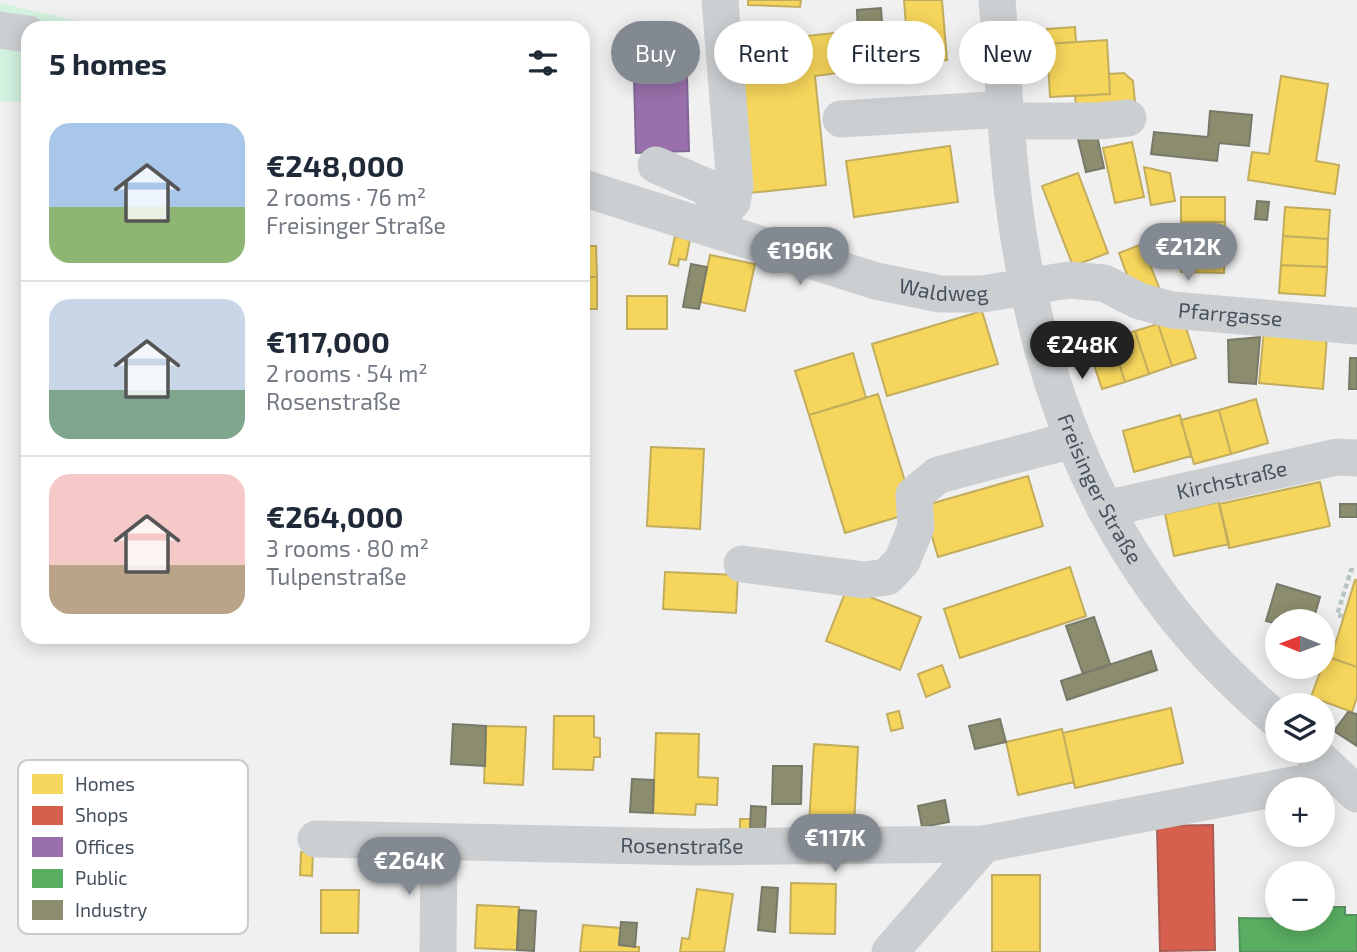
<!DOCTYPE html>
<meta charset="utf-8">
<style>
body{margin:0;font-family:"Exo 2",sans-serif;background:#f2f2f3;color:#1f2937;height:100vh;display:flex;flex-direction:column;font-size:26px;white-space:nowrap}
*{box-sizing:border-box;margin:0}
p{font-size:23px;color:#747a83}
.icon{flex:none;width:38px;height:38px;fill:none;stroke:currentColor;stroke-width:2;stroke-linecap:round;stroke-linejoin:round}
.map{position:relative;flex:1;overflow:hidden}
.panel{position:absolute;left:21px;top:21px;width:569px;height:623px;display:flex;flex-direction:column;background:#fff;border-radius:21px;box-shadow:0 4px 18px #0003}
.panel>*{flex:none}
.banner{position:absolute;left:611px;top:21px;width:640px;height:63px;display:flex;gap:14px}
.needle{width:46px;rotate:271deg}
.tools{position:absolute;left:1265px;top:609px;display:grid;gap:14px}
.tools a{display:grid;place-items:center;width:70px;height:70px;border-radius:50%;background:#fff;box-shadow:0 4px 18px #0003;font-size:35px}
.price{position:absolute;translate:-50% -60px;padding:0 16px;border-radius:24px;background:#828991;color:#fff;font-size:23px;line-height:46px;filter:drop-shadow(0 2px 4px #0008)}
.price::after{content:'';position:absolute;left:50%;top:42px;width:21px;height:16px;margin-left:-10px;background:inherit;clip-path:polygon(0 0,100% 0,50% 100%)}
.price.selected{background:#222;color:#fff}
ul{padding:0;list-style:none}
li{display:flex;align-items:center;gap:21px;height:175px;padding:0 28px}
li+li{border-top:2px solid #e0e1e3}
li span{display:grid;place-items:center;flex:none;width:196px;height:140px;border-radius:21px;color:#555}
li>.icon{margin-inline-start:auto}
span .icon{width:84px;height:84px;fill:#fffc;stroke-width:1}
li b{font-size:30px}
h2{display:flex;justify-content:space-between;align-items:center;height:84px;padding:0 28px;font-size:30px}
.tag{padding:0 24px;border-radius:32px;background:#fff;box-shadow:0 4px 18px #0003;font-size:24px;line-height:63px}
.tag.selected{background:#828991;color:#fff}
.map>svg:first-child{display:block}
.green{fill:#d3f2e0}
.homes{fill:#f6d55c;stroke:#c1ad5d;stroke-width:2}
.shops{fill:#d6604d;stroke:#ab5c52;stroke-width:2}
.offices{fill:#9970ab;stroke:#806794;stroke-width:2}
.public{fill:#5aae61;stroke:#549260;stroke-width:2}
.industry{fill:#8c8c6e;stroke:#777a69;stroke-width:2}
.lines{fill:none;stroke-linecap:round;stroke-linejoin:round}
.path{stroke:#b8c6c2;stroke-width:4.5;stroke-dasharray:5 3.5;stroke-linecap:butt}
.minor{stroke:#cccfd1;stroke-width:37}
.labels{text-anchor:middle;stroke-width:7;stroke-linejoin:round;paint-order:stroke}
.street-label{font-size:21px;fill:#46515e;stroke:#fff}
.key{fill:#fff;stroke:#c8cbcf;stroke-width:2}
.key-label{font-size:19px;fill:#46515e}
</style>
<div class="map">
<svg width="1357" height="952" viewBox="0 0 1357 952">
<rect width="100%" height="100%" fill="#f1f0f0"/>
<path class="green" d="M0,3L95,25L106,28H28V102H0Z"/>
<path class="homes" d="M748,0H801L800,7L748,5Z
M904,0H942L947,60L909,63Z
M1075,27L1076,42L1047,44V29Z
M834,33L838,73L815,76L826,185L749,193L733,44Z
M1107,40L1110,94L1050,97L1047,44Z
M1124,73L1133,81L1135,102L1077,116L1075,96L1110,94L1109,74Z
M1281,76L1328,84L1316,161L1339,165L1335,194L1248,180L1252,152L1269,154Z
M1132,142L1144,197L1115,203L1103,148Z
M950,146L958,202L854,217L846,161Z
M1144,167L1170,173L1175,201L1151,205Z
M1078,173L1108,253L1073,266L1042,186Z
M1181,197H1225V222H1181Z
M1285,207L1330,210L1328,239L1283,236Z
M1181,222H1225V247H1181Z
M675,236L690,240L686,260L679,259L678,266L669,264Z
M1283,236L1328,239L1327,267L1281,265Z
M1142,244L1160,290L1130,283L1119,253Z
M583,246H596L597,277H583Z
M1181,247H1225L1224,273L1181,272Z
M710,255L755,264L745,311L700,302Z
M1281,265L1327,267L1325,296L1279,293Z
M583,277H597V309H583Z
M627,296H667V329H627Z
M982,311L998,364L887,396L872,344Z
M1182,316L1196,358L1172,366L1158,324Z
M1158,324L1172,366L1149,374L1135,331Z
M1264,330L1327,336L1323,389L1259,383Z
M1135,331L1149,374L1125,382L1111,339Z
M1111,339L1125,382L1102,389L1088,347Z
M853,353L866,398L809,415L795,371Z
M878,394L912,504L901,516L845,533L809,415Z
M1256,399L1268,443L1231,454L1219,410Z
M1219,410L1231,454L1194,464L1181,420Z
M1180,415L1191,456L1134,472L1123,431Z
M651,447L704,449L700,529L647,526Z
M1028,476L1043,526L938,557L923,506Z
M1320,482L1330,526L1229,548L1219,504Z
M1219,502L1229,544L1174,556L1165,514Z
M1070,567L1086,616L960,658L944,609Z
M665,572L738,575L736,613L663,609Z
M1355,580H1357V667L1331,658Z
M847,588L921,617L900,670L826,641Z
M1326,656L1357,667V697L1352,712L1311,697Z
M942,665L950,687L926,697L918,674Z
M1171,708L1183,763L1075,788L1063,733Z
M899,711L903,728L891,731L887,714Z
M554,716H594V737L600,738V757H594L593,770L553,769Z
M486,726L526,727L523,785L484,783Z
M1062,729L1074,782L1018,795L1006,742Z
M656,733L699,734L698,777L718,778L717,805L696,804L695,815L653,813Z
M814,744L858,747L854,826L809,824Z
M740,819H751L750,832H740Z
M301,852H313L312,876L300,875Z
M992,875H1040V952H992Z
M791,883L836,884L835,934L790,933Z
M697,889L733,894L724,952H680L682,938L689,939Z
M321,890H359L358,933H321Z
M477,905L519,907L517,950L475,948Z
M583,925L621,928L619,945L639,947V952H580Z"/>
<path class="shops" d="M1213,825L1215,950L1160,951L1157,826Z"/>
<path class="offices" d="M687,75L689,151L636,153L634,76Z"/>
<path class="public" d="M1323,907H1345V915H1357V952H1240L1239,918L1323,919Z"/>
<path class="industry" d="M881,8L883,36L858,37L857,10Z
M1210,111L1252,115L1249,146L1219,143L1217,161L1151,154L1154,132L1208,137Z
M1097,135L1104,168L1086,172L1078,139Z
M1257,201L1269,202L1267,220L1255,219Z
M691,264L707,267L699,309L683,307Z
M1260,337L1256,384L1229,382L1228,340Z
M1350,358H1357V389H1349Z
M1340,504H1357V517H1340Z
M1277,584L1320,597L1313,621H1278V624L1266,621Z
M1094,617L1110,664L1083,674L1066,626Z
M1151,651L1157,670L1067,700L1061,681Z
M1348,712L1357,714V746L1334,731Z
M1000,719L1006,742L975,749L969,726Z
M453,724L486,726L485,766L451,764Z
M773,766H802L801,804H772Z
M632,779L654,780L653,813L630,812Z
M945,800L949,822L922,827L918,806Z
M751,806L766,807L765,828H750Z
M762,887L778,888L775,932L758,930Z
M519,910L536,911L534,951L517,950Z
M621,922L637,923L635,947L619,945Z"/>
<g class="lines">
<path class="path" d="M1343,616L1337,615L1351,570L1357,571"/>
<g class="minor">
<path d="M720,0L735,186L732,202L720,214"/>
<path id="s1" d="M997,0C1004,77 1006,156 1018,232C1040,379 1093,521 1191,635C1217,666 1247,694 1278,721"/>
<path d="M0,30L28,34"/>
<path d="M841,119L1006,109"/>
<path d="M1008,121H1098L1128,118"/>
<path d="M656,165L709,188L728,232"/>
<path id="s2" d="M583,188L876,281L940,294H982L1069,280L1104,283L1139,301L1172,310L1357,326"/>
<path id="s3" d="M1105,509L1337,457L1357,458"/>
<path d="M742,564L864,580L887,577L902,561L916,527L914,495L938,475L1072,440"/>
<path d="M1311,751L1357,794"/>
<path id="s4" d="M316,839L693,847L984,844L1309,782L1332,771"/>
<path d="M438,952L439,842"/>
<path d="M890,952L984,844"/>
</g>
</g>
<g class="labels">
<g class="street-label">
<text dy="7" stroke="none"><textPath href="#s2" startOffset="376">Waldweg</textPath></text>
<text dy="7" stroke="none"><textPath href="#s2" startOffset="670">Pfarrgasse</textPath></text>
<text dy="7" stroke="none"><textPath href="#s3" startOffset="130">Kirchstraße</textPath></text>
<text dy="7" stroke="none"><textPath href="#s1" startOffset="504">Freisinger Straße</textPath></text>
<text dy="7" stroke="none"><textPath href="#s4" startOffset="366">Rosenstraße</textPath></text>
</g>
</g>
<rect x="18" y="760" width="230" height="174" rx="10" class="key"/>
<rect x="32" y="774" width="31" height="20" fill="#f6d55c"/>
<rect x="32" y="806" width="31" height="19" fill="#d6604d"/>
<rect x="32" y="837" width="31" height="20" fill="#9970ab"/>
<rect x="32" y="869" width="31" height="19" fill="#5aae61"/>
<rect x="32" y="900" width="31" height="20" fill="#8c8c6e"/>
<g class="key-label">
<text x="75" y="791">Homes</text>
<text x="75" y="822">Shops</text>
<text x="75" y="854">Offices</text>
<text x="75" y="885">Public</text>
<text x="75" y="917">Industry</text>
</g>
</svg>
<div class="tools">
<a><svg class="needle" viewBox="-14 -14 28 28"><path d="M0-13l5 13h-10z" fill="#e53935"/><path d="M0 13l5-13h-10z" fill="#747a83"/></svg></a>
<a><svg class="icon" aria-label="layers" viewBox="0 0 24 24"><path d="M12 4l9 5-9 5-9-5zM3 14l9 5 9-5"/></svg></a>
<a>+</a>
<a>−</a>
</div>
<b class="price" style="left:1188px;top:283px">€212K</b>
<b class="price" style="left:800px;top:287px">€196K</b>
<b class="price selected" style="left:1082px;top:381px">€248K</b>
<b class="price" style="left:835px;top:874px">€117K</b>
<b class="price" style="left:409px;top:897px">€264K</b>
<div class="banner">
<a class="tag selected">Buy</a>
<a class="tag">Rent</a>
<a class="tag">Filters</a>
<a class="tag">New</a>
</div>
<section class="panel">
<h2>5 homes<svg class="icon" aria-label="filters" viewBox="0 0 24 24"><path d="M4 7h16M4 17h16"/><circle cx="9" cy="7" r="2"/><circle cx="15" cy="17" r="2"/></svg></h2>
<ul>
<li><span style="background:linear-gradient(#a9c7e8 60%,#8fb573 0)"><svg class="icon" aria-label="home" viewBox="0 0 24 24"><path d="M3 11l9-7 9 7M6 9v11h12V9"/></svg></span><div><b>€248,000</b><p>2 rooms · 76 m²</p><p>Freisinger Straße</p></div></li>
<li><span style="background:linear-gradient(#c9d6e8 65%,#7fa58c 0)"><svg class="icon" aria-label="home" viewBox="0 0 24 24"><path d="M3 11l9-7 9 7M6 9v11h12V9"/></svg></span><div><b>€117,000</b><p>2 rooms · 54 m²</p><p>Rosenstraße</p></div></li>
<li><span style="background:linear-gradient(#f6c9c9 65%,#b9a48a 0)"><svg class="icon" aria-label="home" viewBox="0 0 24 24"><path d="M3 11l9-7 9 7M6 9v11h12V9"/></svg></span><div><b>€264,000</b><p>3 rooms · 80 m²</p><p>Tulpenstraße</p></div></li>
</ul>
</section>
</div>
